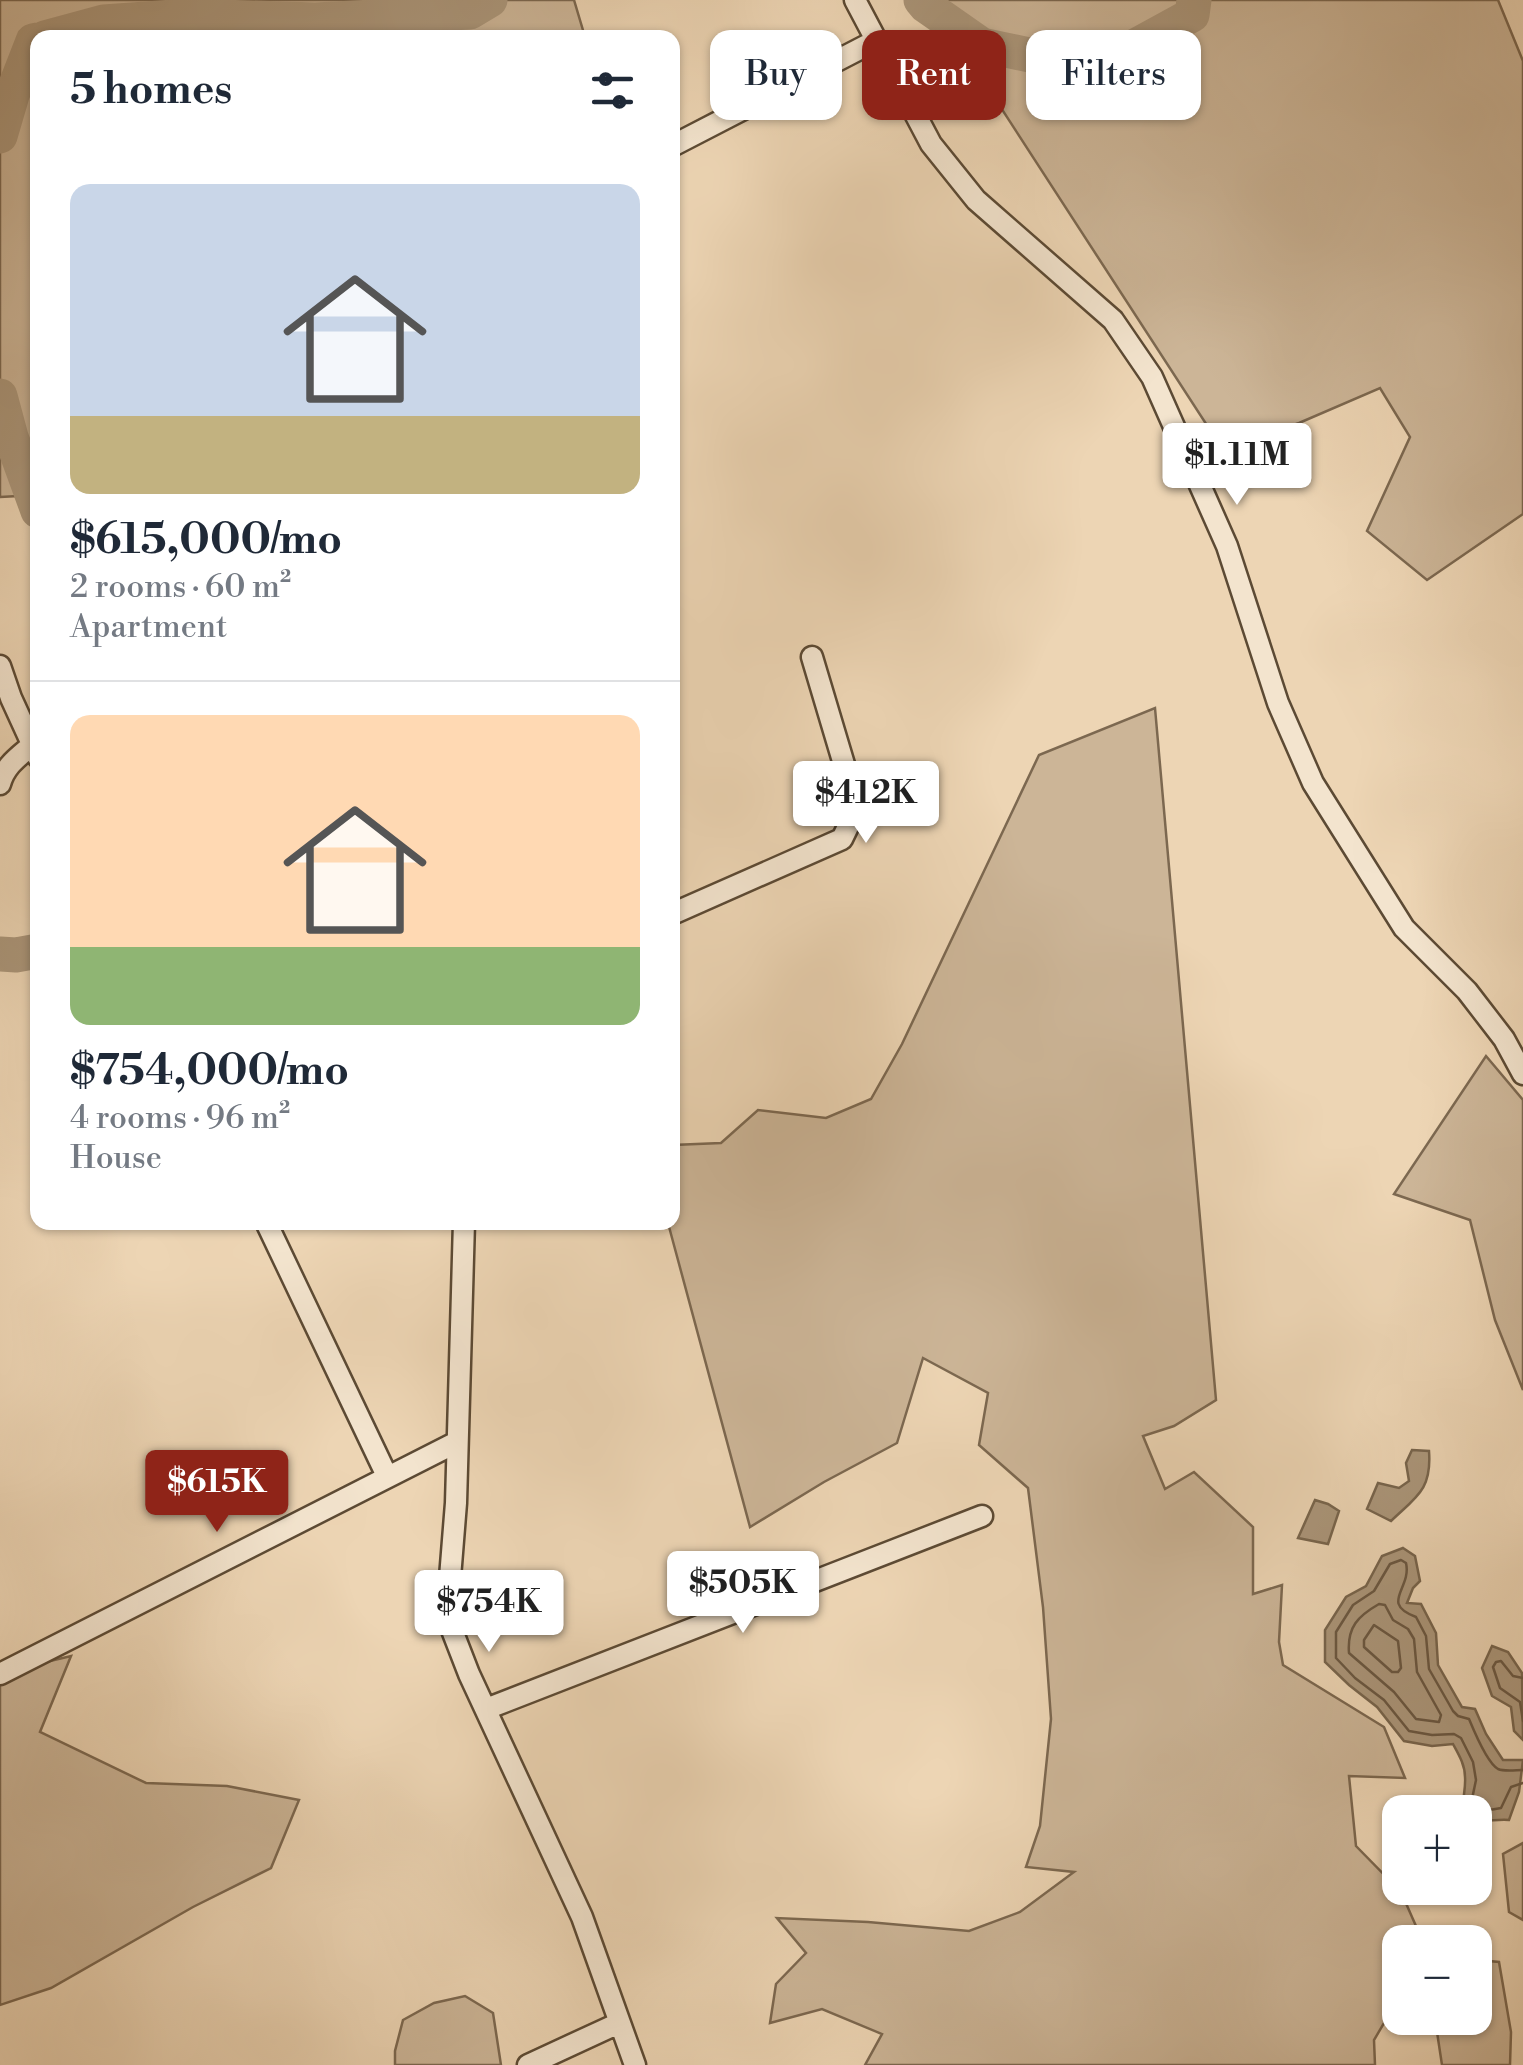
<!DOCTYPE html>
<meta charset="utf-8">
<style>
body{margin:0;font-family:"Libre Bodoni",serif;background:#f6f6f7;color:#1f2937;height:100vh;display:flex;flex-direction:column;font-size:38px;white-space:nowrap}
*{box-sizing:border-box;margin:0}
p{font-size:32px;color:#747a83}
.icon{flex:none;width:55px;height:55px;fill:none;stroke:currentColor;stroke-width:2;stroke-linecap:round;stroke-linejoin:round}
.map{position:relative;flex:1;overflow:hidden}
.details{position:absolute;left:30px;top:30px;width:650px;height:1200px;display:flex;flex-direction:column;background:#fff;border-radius:20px;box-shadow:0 2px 8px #0004}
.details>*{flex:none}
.banner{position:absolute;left:710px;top:30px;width:662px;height:90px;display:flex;gap:20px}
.fabs{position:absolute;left:1382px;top:1795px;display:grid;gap:20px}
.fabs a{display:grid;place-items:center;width:110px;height:110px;border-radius:20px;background:#fff;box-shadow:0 2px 8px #0004;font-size:50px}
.price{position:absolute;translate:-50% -85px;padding:0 22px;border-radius:10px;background:#fff;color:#222;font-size:32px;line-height:65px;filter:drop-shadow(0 2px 5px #0008)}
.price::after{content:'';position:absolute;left:50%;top:60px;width:30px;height:22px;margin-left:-15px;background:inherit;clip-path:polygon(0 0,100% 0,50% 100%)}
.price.selected{background:#8f2418;color:#fff}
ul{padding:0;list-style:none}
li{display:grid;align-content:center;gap:20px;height:530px;padding:0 40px}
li+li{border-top:2px solid #e0e1e3}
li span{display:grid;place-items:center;height:310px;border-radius:20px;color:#555}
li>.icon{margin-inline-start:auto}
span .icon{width:180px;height:180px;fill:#fffc;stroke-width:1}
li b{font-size:42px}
h2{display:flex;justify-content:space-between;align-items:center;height:120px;padding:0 40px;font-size:42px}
.pill{padding:0 35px;border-radius:20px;background:#fff;box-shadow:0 2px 8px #0004;font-size:35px;line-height:90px}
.pill.selected{background:#8f2418;color:#fff}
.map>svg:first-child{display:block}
.green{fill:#ccb597;stroke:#7c6850;stroke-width:2.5}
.water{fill:#ab967a;stroke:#78654d;stroke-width:2.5}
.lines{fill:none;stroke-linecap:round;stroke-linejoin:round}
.shore{stroke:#6b5842;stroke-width:2.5}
.river{stroke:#ab967a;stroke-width:35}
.street-casing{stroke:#5c4a34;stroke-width:25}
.street{stroke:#f3e4ce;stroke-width:20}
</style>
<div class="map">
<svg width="1523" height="2065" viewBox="0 0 1523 2065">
<rect width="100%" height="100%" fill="#edd5b4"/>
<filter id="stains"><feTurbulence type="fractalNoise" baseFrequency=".002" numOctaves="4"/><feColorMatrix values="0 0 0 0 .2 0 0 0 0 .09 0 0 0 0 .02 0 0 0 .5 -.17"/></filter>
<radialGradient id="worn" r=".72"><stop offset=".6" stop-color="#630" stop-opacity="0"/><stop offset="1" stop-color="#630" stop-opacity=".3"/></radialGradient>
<path class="green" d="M0,0H574L585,37L38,38L37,495L0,497Z
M931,0H1498L1523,61V514L1427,580L1367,531L1410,437L1380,388L1299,423L1223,450Z
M1155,708L1216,1400L1174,1426L1143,1436L1165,1489L1194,1472L1253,1527V1594L1282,1585L1279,1642L1283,1665L1384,1727L1405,1778L1349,1776L1356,1846L1401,1892L1423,1942H1400V1996L1374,2040L1375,2065H865L882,2034L822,2009L770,2023L776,1984L806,1953L777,1918L868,1922L969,1931L1020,1912L1074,1872L1026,1867L1040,1826L1051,1719L1043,1607L1028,1488L979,1445L988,1393L923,1358L897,1443L824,1482L750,1527L668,1223L672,1222L673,1145L721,1143L758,1110L826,1118L871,1099L902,1044L1039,755Z
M1486,1056L1523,1100V1390L1495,1320L1470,1220L1394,1194Z
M71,1656L40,1732L146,1783L227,1786L299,1800L271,1868L193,1907L51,1988L0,2005V1673Z
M1523,1843V1920L1509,1912L1503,1854Z
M1478,1960L1499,1962L1511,2032L1510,2065H1442L1437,2032L1460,2018H1475V1978Z
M465,1996L493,2013L501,2065H395V2051L403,2020L434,2003Z"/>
<path class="water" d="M1412,1450L1429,1451C1432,1490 1416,1497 1391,1521L1367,1509L1378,1483L1399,1488L1409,1481L1406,1463Z
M1315,1500L1328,1504L1339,1511L1328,1544L1298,1538Z
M1403,1548L1415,1556L1420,1581L1413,1588L1407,1603L1421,1604L1436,1633L1438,1665L1462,1707L1475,1709L1486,1734L1503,1760H1523L1519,1792L1509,1820C1497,1819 1486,1822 1475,1820V1812H1463C1462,1800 1466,1789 1465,1777C1465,1765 1459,1755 1453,1744L1432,1746L1404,1741L1377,1707L1349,1685L1325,1662V1630L1346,1597L1366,1586L1382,1556Z
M1492,1646L1508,1652L1522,1673L1523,1740L1514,1731L1511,1707L1492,1696L1482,1668Z"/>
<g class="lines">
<path class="shore" d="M1379,1604L1385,1605L1393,1620L1408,1629L1414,1639L1417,1672L1441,1715L1439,1722L1416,1719L1394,1692L1349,1653C1347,1627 1358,1616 1379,1604Z
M1374,1625L1398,1641L1401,1668L1398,1672H1392L1364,1647V1640Z
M1523,1678L1513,1676L1501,1661L1496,1662L1493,1667L1500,1688L1520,1702L1523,1721
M1523,1770C1516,1770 1505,1772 1498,1769C1487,1763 1474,1731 1469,1719L1458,1716L1453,1711L1429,1669L1426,1636L1416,1617C1379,1603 1412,1589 1406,1563L1401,1560L1390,1564L1374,1591L1353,1605L1336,1632V1658L1355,1678L1384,1700L1409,1731L1432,1735L1454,1734L1461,1738L1473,1762L1476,1780L1472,1799L1475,1809L1484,1811L1501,1808L1511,1787L1523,1783"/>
<path class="river" d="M921,0L926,6L982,45L1053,60L1126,51L1192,15L1194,0
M45,38L104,22L187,16L315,20L470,12L490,0
M0,136L12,95L33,41L38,40
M0,396L11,437L38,511
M0,954L16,955L38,951"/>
<defs>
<path id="street" d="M855,0L931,144L976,200L1113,320L1152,377L1227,546L1278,703L1313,783L1404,928L1467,991L1504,1039L1523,1074
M672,146L875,41
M0,666L11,698L38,757
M0,784C5,766 17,758 31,746
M672,914L842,839L857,808L812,657
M266,1222L387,1476
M464,1222L456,1503L449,1590L450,1625L469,1674L582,1917L635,2065
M0,1674L457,1442
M486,1709L982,1516
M528,2065L619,2023"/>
</defs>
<use href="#street" class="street-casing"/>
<use href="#street" class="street"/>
</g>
<rect width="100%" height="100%" filter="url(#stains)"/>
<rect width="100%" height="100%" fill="url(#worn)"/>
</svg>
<div class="fabs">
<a>+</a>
<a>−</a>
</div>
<b class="price" style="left:1237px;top:508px">$1.11M</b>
<b class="price" style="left:866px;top:846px">$412K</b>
<b class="price selected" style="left:217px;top:1535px">$615K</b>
<b class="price" style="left:743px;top:1636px">$505K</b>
<b class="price" style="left:489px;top:1655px">$754K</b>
<div class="banner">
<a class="pill">Buy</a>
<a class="pill selected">Rent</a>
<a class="pill">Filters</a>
</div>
<section class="details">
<h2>5 homes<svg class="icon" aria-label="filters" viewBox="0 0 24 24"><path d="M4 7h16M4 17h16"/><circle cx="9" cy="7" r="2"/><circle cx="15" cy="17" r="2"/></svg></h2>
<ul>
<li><span style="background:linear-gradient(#c9d6e8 75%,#c2b280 0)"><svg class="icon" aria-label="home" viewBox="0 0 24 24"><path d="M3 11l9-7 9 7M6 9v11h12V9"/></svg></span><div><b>$615,000/mo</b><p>2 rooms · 60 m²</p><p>Apartment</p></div></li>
<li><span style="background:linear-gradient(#ffd9b3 75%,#8fb573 0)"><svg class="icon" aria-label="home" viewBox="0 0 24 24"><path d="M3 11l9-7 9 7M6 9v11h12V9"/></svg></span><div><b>$754,000/mo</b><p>4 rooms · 96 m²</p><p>House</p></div></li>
</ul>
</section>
</div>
